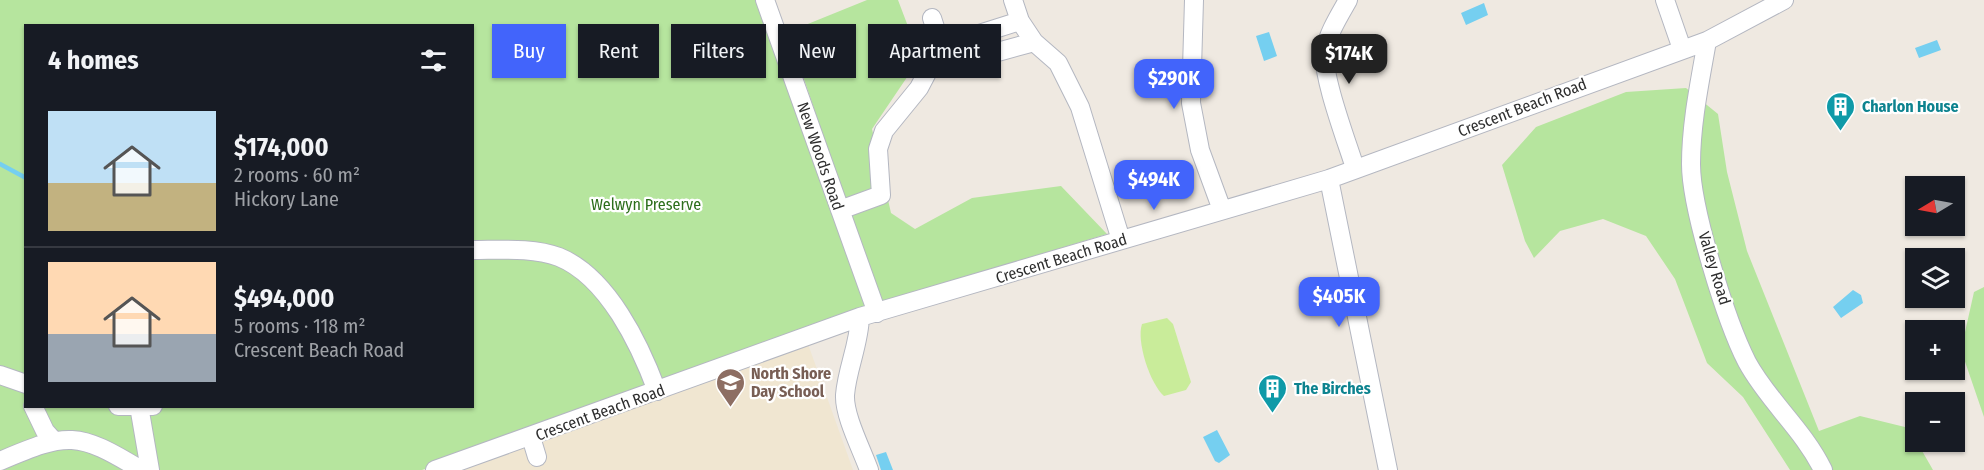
<!DOCTYPE html>
<meta charset="utf-8">
<style>
body{margin:0;font-family:"Fira Sans Condensed",sans-serif;background:#20242c;color:#f1f3f6;height:100vh;display:flex;flex-direction:column;font-size:22px;white-space:nowrap}
*{box-sizing:border-box;margin:0}
p{font-size:20px;color:#9ea1a6}
.icon{flex:none;width:33px;height:33px;fill:none;stroke:currentColor;stroke-width:2;stroke-linecap:round;stroke-linejoin:round}
.map{position:relative;flex:1;overflow:hidden}
.drawer{position:absolute;left:24px;top:24px;width:450px;height:384px;display:flex;flex-direction:column;background:#171b24;border-radius:0px;box-shadow:0 2px 4px #0004}
.drawer>*{flex:none}
.hud{position:absolute;left:492px;top:24px;width:570px;height:54px;display:flex;gap:12px}
.needle{width:39px;rotate:260deg}
.fabs{position:absolute;left:1905px;top:176px;display:grid;gap:12px}
.fabs a{display:grid;place-items:center;width:60px;height:60px;border-radius:0px;background:#171b24;box-shadow:0 2px 4px #0004;font-size:30px}
.price{position:absolute;translate:-50% -51px;padding:0 14px;border-radius:12px;background:#4264fb;color:#fff;font-size:20px;line-height:39px;filter:drop-shadow(0 2px 3px #0008)}
.price::after{content:'';position:absolute;left:50%;top:36px;width:18px;height:14px;margin-left:-9px;background:inherit;clip-path:polygon(0 0,100% 0,50% 100%)}
.price.on{background:#222;color:#fff}
ul{padding:0;list-style:none}
li{display:flex;align-items:center;gap:18px;height:150px;padding:0 24px}
li+li{border-top:2px solid #363941}
li span{display:grid;place-items:center;flex:none;width:168px;height:120px;border-radius:0px;color:#555}
li>.icon{margin-inline-start:auto}
span .icon{width:72px;height:72px;fill:#fffc;stroke-width:1}
li b{font-size:26px}
h2{display:flex;justify-content:space-between;align-items:center;height:72px;padding:0 24px;font-size:26px}
.tag{padding:0 21px;border-radius:0px;background:#171b24;box-shadow:0 2px 4px #0004;font-size:21px;line-height:54px}
.tag.on{background:#4264fb;color:#fff}
.map>svg:first-child{display:block}
.education{fill:#f0e6d1}
.green{fill:#b6e59e;fill-rule:evenodd}
.pitch{fill:#c9ec9a}
.water{fill:#75cff0}
.lines{fill:none;stroke-linecap:round;stroke-linejoin:round}
.stream{stroke:#75cff0;stroke-width:4.5}
.minor-casing{stroke:#b4b7c1;stroke-width:20}
.minor{stroke:#fff;stroke-width:18}
.labels{text-anchor:middle;stroke-width:4.5;stroke-linejoin:round;paint-order:stroke}
.culture-label{font-size:16px;font-weight:bold;fill:#0d838f;stroke:#fff;text-anchor:start}
.street-label{font-size:16px;fill:#2e2e2e;stroke:#fff}
.park-label{font-size:16px;fill:#2c6e1b;stroke:#fff}
.education-label{font-size:16px;font-weight:bold;fill:#785e54;stroke:#fff;text-anchor:start}
</style>
<div class="map">
<svg width="1984" height="470" viewBox="0 0 1984 470">
<rect width="100%" height="100%" fill="#efe9e1"/>
<path class="education" d="M808,344L853,470H451Z"/>
<path class="green" d="M0,0H756L867,308L422,470H0ZM26,26H472V406H26Z
M867,0H898L920,58L872,129L891,213L915,229L972,198L1061,186L1107,234L880,303L788,32Z
M1686,88L1718,114L1727,172L1747,251L1819,431L1860,416L1909,428L1933,470H1790L1743,397L1707,363L1675,279L1646,236L1603,219L1560,231L1534,258L1525,241L1502,165L1536,127L1626,92Z
M1984,287V417L1961,350L1974,292Z"/>
<path class="pitch" d="M1167,318L1173,324L1191,382L1186,390L1164,396C1150,384 1136,341 1142,324Z"/>
<path class="water" d="M1484,3L1488,15L1466,25L1461,13Z
M1269,32L1277,56L1264,61L1256,36Z
M1937,40L1941,50L1919,58L1915,48Z
M1853,290L1861,295L1863,303L1841,318L1833,307Z
M1217,430L1230,455L1219,463L1215,461L1203,437Z
M886,452L893,470H881L876,455Z"/>
<g class="lines">
<path class="stream" d="M0,164L26,178"/>
<defs>
<path id="minor" d="M765,0L877,313
M1013,0L1020,21
M1194,0L1191,103L1200,150L1222,210
M1348,0C1339,16 1328,33 1325,51C1321,74 1347,142 1355,168
M1665,0L1682,49
M932,18L941,46
M967,38L983,56L1034,42
M1707,41C1700,81 1691,123 1691,164C1691,208 1726,321 1747,362C1768,401 1803,429 1823,470
M1329,179L1388,470
M840,210L881,195L878,149L884,131L919,88L941,46L1020,21L1034,42L1058,63L1080,107L1121,240
M472,250C500,250 533,247 559,257C608,277 640,345 657,391
M860,317C859,345 847,369 845,395C844,416 862,450 869,470
M0,375L26,384
M33,406L45,431L54,441
M118,406H153
M139,406L150,470
M531,437L537,457
M0,461C68,432 77,431 141,470
M435,470L860,317L1329,179L1707,41L1784,0"/>
</defs>
<use href="#minor" class="minor-casing"/>
<use href="#minor" class="minor"/>
</g>
<defs>
<symbol id="building-pin" viewBox="-11 -11 22 30"><path d="M0 17L-7.5 6A9.5 9.5 0 1 1 7.5 6Z" fill="#0f9aa8" stroke="#fff"/><path d="M-4-6H4V6H1V3H-1V6H-4ZM-2.5-4.3h1.7v1.8h-1.7ZM.8-4.3h1.7v1.8H.8ZM-2.5-1h1.7V.8h-1.7ZM.8-1h1.7V.8H.8Z" fill="#fff"/></symbol>
<symbol id="school-pin" viewBox="-11 -11 22 30"><path d="M0 17L-7.5 6A9.5 9.5 0 1 1 7.5 6Z" fill="#8d6e63" stroke="#fff"/><path d="M0-5L7-2L0 1L-7-2ZM-4 1L0 2.5L4 1V4Q0 6-4 4Z" fill="#fff"/></symbol>
</defs>
<g fill-rule="evenodd">
<use href="#building-pin" x="1824" y="90" width="33" height="45"/>
<use href="#school-pin" x="714" y="366" width="33" height="45"/>
<use href="#building-pin" x="1256" y="372" width="33" height="45"/>
</g>
<g class="labels">
<g class="culture-label">
<text x="1862" y="112">Charlon House</text>
<text x="1294" y="394">The Birches</text>
</g>
<g class="street-label">
<text transform="translate(1522 107) rotate(-21)" y="6">Crescent Beach Road</text>
<text transform="translate(821 156) rotate(71)" y="6">New Woods Road</text>
<text transform="translate(1061 258) rotate(-17)" y="6">Crescent Beach Road</text>
<text transform="translate(1715 268) rotate(73)" y="6">Valley Road</text>
<text transform="translate(600 412) rotate(-20)" y="6">Crescent Beach Road</text>
</g>
<g class="park-label">
<text x="646" y="210">Welwyn Preserve</text>
</g>
<g class="education-label">
<text x="751" y="379">North Shore<tspan x="751" dy="18">Day School</tspan></text>
</g>
</g>
</svg>
<div class="fabs">
<a><svg class="needle" viewBox="-14 -14 28 28"><path d="M0-13l5 13h-10z" fill="#e53935"/><path d="M0 13l5-13h-10z" fill="#9ea1a6"/></svg></a>
<a><svg class="icon" aria-label="layers" viewBox="0 0 24 24"><path d="M12 4l9 5-9 5-9-5zM3 14l9 5 9-5"/></svg></a>
<a>+</a>
<a>−</a>
</div>
<b class="price on" style="left:1349px;top:85px">$174K</b>
<b class="price" style="left:1174px;top:110px">$290K</b>
<b class="price" style="left:1154px;top:211px">$494K</b>
<b class="price" style="left:1339px;top:328px">$405K</b>
<div class="hud">
<a class="tag on">Buy</a>
<a class="tag">Rent</a>
<a class="tag">Filters</a>
<a class="tag">New</a>
<a class="tag">Apartment</a>
</div>
<section class="drawer">
<h2>4 homes<svg class="icon" aria-label="filters" viewBox="0 0 24 24"><path d="M4 7h16M4 17h16"/><circle cx="9" cy="7" r="2"/><circle cx="15" cy="17" r="2"/></svg></h2>
<ul>
<li><span style="background:linear-gradient(#bfe0f5 60%,#c2b280 0)"><svg class="icon" aria-label="home" viewBox="0 0 24 24"><path d="M3 11l9-7 9 7M6 9v11h12V9"/></svg></span><div><b>$174,000</b><p>2 rooms · 60 m²</p><p>Hickory Lane</p></div></li>
<li><span style="background:linear-gradient(#ffd9b3 60%,#9aa5b1 0)"><svg class="icon" aria-label="home" viewBox="0 0 24 24"><path d="M3 11l9-7 9 7M6 9v11h12V9"/></svg></span><div><b>$494,000</b><p>5 rooms · 118 m²</p><p>Crescent Beach Road</p></div></li>
</ul>
</section>
</div>
